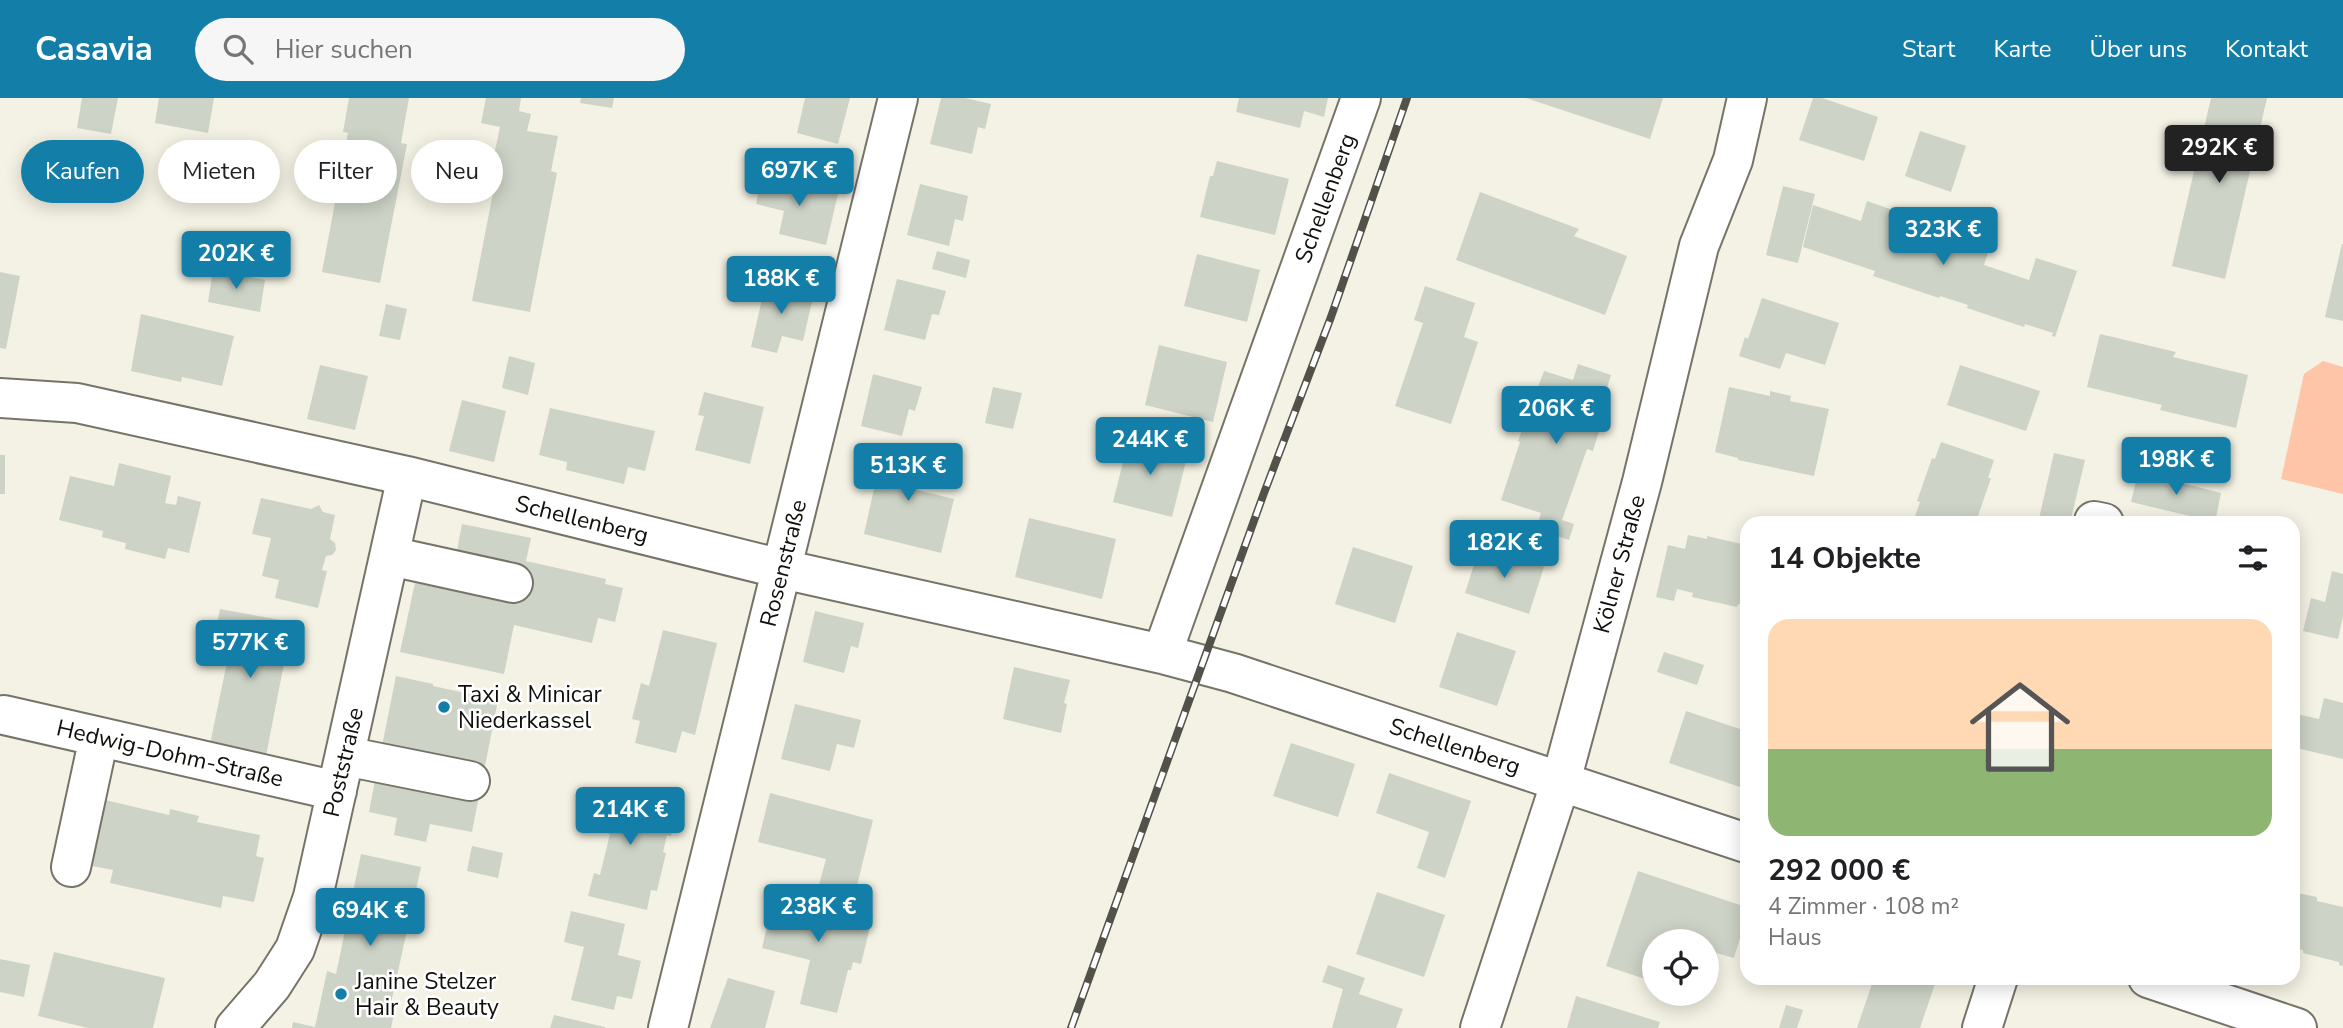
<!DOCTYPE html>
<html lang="de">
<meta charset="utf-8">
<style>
body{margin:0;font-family:"Nunito Sans",sans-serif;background:#f6f6f6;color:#202124;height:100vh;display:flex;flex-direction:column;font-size:26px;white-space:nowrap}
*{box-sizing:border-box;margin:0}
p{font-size:23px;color:#757577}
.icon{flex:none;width:38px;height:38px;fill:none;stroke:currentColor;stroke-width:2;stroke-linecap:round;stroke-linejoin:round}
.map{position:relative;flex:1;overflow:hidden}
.details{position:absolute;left:1740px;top:418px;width:560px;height:469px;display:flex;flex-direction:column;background:#fff;border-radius:21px;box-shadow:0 4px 18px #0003}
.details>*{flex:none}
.banner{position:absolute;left:21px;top:42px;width:665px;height:63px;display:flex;gap:14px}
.tools{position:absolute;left:1642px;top:831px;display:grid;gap:14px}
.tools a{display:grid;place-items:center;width:77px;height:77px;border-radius:50%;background:#fff;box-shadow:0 4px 18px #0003;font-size:35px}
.price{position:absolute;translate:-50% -60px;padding:0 16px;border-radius:7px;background:#137fa8;color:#fff;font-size:23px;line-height:46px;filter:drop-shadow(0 2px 4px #0008)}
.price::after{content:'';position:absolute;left:50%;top:42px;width:21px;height:16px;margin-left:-10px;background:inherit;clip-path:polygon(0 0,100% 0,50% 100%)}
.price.current{background:#222;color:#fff}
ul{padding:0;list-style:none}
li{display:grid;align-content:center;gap:14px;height:371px;padding:0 28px}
li span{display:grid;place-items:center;height:217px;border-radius:21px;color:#555}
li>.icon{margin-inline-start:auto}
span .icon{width:126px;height:126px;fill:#fffc;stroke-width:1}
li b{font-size:30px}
h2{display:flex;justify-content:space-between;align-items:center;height:84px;padding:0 28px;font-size:30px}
.tag{padding:0 24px;border-radius:32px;background:#fff;box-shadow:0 4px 18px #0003;font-size:24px;line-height:63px}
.tag.current{background:#137fa8;color:#fff}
header{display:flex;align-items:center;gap:42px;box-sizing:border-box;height:98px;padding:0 35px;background:#137fa8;color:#fff}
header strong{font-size:33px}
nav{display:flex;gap:38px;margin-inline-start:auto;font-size:24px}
.search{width:490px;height:63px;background:#f6f6f6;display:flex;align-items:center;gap:18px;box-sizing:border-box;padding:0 24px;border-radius:38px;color:#757577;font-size:26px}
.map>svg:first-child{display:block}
.green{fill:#fec5a8}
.building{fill:#cdd3c6}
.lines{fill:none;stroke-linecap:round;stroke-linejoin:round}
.minor-casing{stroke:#767468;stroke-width:42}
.minor{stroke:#fff;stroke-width:38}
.rail-casing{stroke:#52514a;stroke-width:8}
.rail{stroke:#fff;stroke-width:5;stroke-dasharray:16;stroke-linecap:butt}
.poi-dot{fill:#137fa8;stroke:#fff;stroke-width:2.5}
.labels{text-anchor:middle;stroke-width:5;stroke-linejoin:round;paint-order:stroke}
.street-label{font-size:23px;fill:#100f0b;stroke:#fff}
.poi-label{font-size:23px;fill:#100f0b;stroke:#fff;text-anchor:start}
</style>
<header>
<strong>Casavia</strong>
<div class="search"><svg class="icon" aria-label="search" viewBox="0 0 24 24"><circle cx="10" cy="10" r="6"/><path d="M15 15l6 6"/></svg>Hier suchen</div>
<nav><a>Start</a><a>Karte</a><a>Über uns</a><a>Kontakt</a></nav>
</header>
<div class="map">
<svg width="2343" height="930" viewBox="0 0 2343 930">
<rect width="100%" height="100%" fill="#f4f2e4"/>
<path class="green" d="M2323,263L2343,269V396L2281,381L2304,276Z"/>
<path class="building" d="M82,0H118L111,36L77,30Z
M159,0H214L208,35L155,25Z
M349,0H409L401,45L407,46L380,185L322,174L348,35L343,34Z
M486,0H521L519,13L531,16L527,33L558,38L551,73L557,75L530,214L472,203L499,64L493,62L500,29L481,25Z
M581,0H614L612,10L580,5Z
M805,0H850L838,46L797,35Z
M941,0H965L991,6L985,31L978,29L972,56L930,46Z
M1239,0H1328L1324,19L1304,13L1300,30L1236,14Z
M1526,0H1663L1650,41Z
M1813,0H1822L1878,19L1864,63L1799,42Z
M2211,0H2267L2225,181L2172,168Z
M1920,33L1966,48L1951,94L1905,78Z
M1217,63L1289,81L1275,137L1200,119L1210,78H1213Z
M762,77L838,96L826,147L779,136L784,113L756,106Z
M920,86L968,98L963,123L955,121L949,148L907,137Z
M1783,88L1815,96L1798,165L1766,157Z
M1480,94L1579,131L1574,138L1627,158L1605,217L1456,162Z
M1867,103L1907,117L1899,139L1945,154L1952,132L1991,145L1984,167L2029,182L2036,160L2077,173L2055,239L2052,238L2053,235L2025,226L2024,229L1967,210L1968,207L1940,198L1939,200L1873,178L1875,173L1803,149L1813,107L1861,123Z
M2342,146H2343V223L2325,219Z
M937,153L970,162L966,180L932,171Z
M1197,156L1260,172L1247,224L1184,208Z
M213,172L265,182L260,214L208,204Z
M0,174L20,178L6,251L0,250Z
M897,181L946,193L939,217L932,216L925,242L884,232Z
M766,184L814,195L803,243L782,238L777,255L751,249Z
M1425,188L1475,205L1464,239L1478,244L1451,326L1395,308L1423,225L1414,222Z
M1762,200L1839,225L1825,267L1786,255L1780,271L1739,258L1745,239L1748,241Z
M386,206L407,211L400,242L379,238Z
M141,216L234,238L222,288L182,279L181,284L131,273Z
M2100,236L2176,254L2173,259L2248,277L2236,330L2160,312L2162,307L2087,289Z
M1159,247L1227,264L1213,324L1145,307Z
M509,258L535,265L528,297L502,290Z
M1578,266L1611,277L1594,332L1599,333L1593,353L1587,351L1562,422L1574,426L1569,442L1536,431L1541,415L1501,402L1520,344L1518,343L1544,273L1573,282Z
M320,267L368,278L355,332L307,321Z
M1960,267L2040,293L2026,333L1947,307Z
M873,276L922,289L915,313L909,311L902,338L861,328Z
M993,289L1022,295L1013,331L985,325Z
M1729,289L1770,298V293L1791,298L1790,303L1829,311L1814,378L1738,362V360L1715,354Z
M704,294L764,309L750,366L695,352L704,318L698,317Z
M462,302L506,313L494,364L449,353Z
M550,310L655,333L645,373L628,369L624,386L566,372L567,364L539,357Z
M1129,340L1188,355L1172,419L1113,404Z
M1941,344L1994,362L1988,380H1991L1976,424L1925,425L1914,421L1920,404L1917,403L1932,360L1935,361Z
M898,348L947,361L942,381L904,371L900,388L954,401L941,455L864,436L876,382L865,380L870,363L893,369Z
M2054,355L2085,362L2070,425H2038Z
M0,357H5V396H0Z
M119,365L171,378L165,405L176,407L178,398L201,404L189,455L168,450L165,461L125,451L126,445L102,439L103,433L59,422L70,378L114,388Z
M2138,374L2221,395L2215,424L2131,404Z
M261,400L311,411L319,407L323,414L335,417L330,441L335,445L336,452L332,457L326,458L322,472L327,473L318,510L275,500L279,482L262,478L271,440L252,436Z
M1029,420L1116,441L1102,501L1015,479Z
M462,426L531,440L526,463L606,481L605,486L623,490L615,524L598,520L592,545L514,527L504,576L400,554L415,485L518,506L524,472L456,458Z
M1688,437L1707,441V438L1746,447V508L1738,506L1737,509L1692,499L1693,495L1677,491L1674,503L1656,499L1668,447L1685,451Z
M1480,448L1544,469L1529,516L1465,495Z
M1353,449L1413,468L1395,525L1335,506Z
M2332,473L2343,476V518L2338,541L2303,533L2311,500L2325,504Z
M220,511L292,524L266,658L210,646L231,545L214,542Z
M815,513L864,525L858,550L851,548L844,575L803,564Z
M663,532L717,545L695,637L682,633L676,655L635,645L640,623L632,621L641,585L649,588Z
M1457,534L1516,553L1497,608L1439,589Z
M1664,554L1704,567L1697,587L1657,574Z
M1014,569L1070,582L1064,605L1067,606L1061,635L1003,621Z
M396,578L433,586V588L498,602L485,668L382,648Z
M2324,600L2343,605V661L2292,649V615L2319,621Z
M795,606L861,622L854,650L837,646L830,673L781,661Z
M1686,613L1746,633V691L1669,665Z
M1291,645L1355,666L1338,719L1273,698Z
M1389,675L1471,703L1445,780L1417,770L1429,734L1376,715Z
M375,682L478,703L472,734L430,726L426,744L394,737L397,720L369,714Z
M596,691L677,710L671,738L667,737L663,754L666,755L657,793L651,792L647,812L588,798L594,775L600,777L610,736L587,730Z
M770,695L873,722L855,796L819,787L826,761L758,744Z
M105,702L169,717L170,711L199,718L197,724L260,737L256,758L264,760L254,804L223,798L221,810L110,785L113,772L82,766L91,721L101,723Z
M472,748L503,755L498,780L467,773Z
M361,756L421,769L391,905L396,906L391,930H292L293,924L315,929L327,873L336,876Z
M1638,773L1746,809V820L1734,860L1716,855L1707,884L1706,844H1654V884L1606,868Z
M775,793L873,817L861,866L853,864L851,872H848L837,915L800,906L810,862L762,850Z
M1377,794L1445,817L1424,879L1356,856Z
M2292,794L2317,799V803L2343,809V868L2339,867V864L2303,855V852L2292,850Z
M571,813L625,826L618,857L641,863L632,901L617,898L614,912L571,902L584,849L564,844Z
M54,854L165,880L153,930H88L38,918Z
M0,861L30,867L24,899L0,894Z
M1328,867L1365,880L1359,896L1403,911L1396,930H1332L1343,891L1322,884Z
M728,880L775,893L765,930H710Z
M1874,880H1937L1920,930H1857Z
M1576,898L1660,924L1658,930H1567Z
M1786,907L1803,912L1797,930H1779Z
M554,917L605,929V930H550Z"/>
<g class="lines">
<defs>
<path id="minor" d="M0,300L77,305L407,378L782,471L1162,556L1233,575L1746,745
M2094,425V423L2104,425
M390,458L513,485
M1162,556L1361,0
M4,617L337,693
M345,658L470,683
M71,769L99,639
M2148,880L2297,930
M235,930L272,887L295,851L313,799L407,378
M668,930L898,0
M1480,930L1561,683L1642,384L1699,148L1733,62L1747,0
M1982,930L1998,880"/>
</defs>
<use href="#minor" class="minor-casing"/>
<use href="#minor" class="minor"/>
<defs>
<path id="rail" d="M1071,930L1264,395L1331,219L1407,0"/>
</defs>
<use href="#rail" class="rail-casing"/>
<use href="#rail" class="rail"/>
</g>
<g class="poi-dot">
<circle cx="444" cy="609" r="7"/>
<circle cx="341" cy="896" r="7"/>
</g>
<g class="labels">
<g class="street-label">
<text transform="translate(1325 100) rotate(-70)" y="8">Schellenberg</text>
<text transform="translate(582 421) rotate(14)" y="8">Schellenberg</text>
<text transform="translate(783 465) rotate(-76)" y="8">Rosenstraße</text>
<text transform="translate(1619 466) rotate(-75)" y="8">Kölner Straße</text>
<text transform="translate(1455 648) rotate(18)" y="8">Schellenberg</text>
<text transform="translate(170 655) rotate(13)" y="8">Hedwig-Dohm-Straße</text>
<text transform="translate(343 664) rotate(-77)" y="8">Poststraße</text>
</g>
<g class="poi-label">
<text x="458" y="604">Taxi &amp; Minicar<tspan x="458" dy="26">Niederkassel</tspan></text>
<text x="355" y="891">Janine Stelzer<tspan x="355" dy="26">Hair &amp; Beauty</tspan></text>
</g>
</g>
</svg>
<div class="tools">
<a><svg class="icon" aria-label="locate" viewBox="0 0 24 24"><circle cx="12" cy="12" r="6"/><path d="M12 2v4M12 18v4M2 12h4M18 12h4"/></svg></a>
</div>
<b class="price current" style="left:2219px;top:87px">292K €</b>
<b class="price" style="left:799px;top:110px">697K €</b>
<b class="price" style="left:1943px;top:169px">323K €</b>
<b class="price" style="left:236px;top:193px">202K €</b>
<b class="price" style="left:781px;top:218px">188K €</b>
<b class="price" style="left:1556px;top:348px">206K €</b>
<b class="price" style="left:1150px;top:379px">244K €</b>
<b class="price" style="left:2176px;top:399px">198K €</b>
<b class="price" style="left:908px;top:405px">513K €</b>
<b class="price" style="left:1504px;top:482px">182K €</b>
<b class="price" style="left:250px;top:582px">577K €</b>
<b class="price" style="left:630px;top:749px">214K €</b>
<b class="price" style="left:818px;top:846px">238K €</b>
<b class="price" style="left:370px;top:850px">694K €</b>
<div class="banner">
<a class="tag current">Kaufen</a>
<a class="tag">Mieten</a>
<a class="tag">Filter</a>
<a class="tag">Neu</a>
</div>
<section class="details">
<h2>14 Objekte<svg class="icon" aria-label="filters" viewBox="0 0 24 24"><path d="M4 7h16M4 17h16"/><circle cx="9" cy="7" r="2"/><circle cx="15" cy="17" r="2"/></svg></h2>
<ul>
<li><span style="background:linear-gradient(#ffd9b3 60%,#8fb573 0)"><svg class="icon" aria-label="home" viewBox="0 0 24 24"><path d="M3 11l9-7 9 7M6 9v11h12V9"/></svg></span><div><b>292 000 €</b><p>4 Zimmer · 108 m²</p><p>Haus</p></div></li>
</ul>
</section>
</div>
